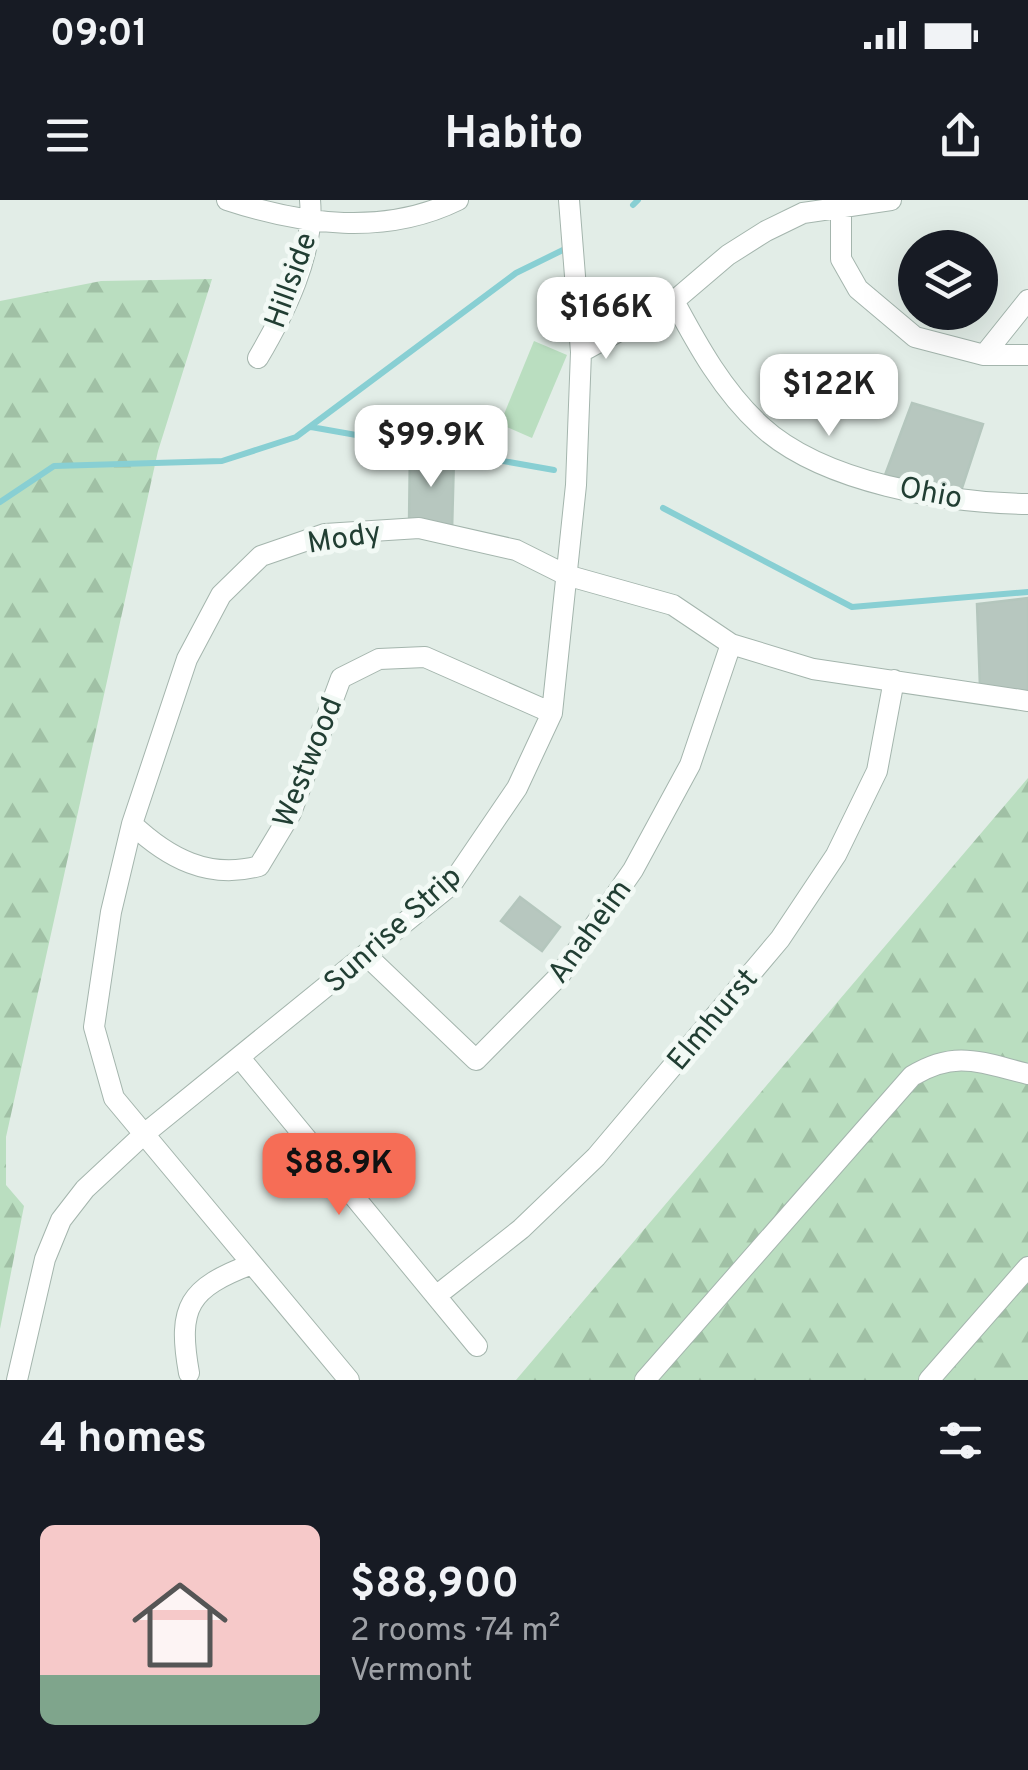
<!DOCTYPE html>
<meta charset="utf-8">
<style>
body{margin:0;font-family:Overpass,sans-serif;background:#242831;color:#f1f3f6;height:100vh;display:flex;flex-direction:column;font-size:38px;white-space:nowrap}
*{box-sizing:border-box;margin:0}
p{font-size:32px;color:#9ea1a6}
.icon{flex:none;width:55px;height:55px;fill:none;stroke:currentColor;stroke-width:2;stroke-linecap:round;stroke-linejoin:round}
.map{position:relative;height:1180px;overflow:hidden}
.details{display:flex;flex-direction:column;background:#171b24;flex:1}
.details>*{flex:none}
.tools{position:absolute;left:898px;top:30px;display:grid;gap:20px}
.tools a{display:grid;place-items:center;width:100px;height:100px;border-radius:50%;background:#171b24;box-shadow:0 10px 40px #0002;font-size:50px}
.price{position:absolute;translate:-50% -85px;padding:0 22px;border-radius:20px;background:#fff;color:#222;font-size:32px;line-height:65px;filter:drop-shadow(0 2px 5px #0008)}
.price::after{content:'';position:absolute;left:50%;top:60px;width:30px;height:22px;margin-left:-15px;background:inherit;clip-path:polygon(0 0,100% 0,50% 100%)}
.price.active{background:#f66d56;color:#111}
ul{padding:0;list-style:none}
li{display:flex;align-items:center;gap:30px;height:250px;padding:0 40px}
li+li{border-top:2px solid #363941}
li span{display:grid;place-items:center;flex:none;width:280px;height:200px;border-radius:15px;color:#555}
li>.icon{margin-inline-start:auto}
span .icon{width:120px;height:120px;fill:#fffc;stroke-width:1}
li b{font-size:42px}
h2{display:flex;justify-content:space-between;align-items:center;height:120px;padding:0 40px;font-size:42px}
.status{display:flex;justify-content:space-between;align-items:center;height:70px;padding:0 50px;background:#171b24;direction:ltr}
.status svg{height:28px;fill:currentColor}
header{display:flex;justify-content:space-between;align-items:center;height:130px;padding:0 40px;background:#171b24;font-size:45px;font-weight:700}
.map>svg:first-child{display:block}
.forest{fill:url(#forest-firs)}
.pitch{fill:#badec0}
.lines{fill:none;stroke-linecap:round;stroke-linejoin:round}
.stream{stroke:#88cfd3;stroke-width:6}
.building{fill:#b7c7bf;stroke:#b4c6bd;stroke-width:2.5}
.minor-casing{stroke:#a4b5ad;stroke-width:22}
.minor{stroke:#fff;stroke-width:20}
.labels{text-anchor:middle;stroke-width:10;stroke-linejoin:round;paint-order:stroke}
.street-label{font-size:30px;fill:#213e33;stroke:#f2f9f5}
</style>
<div class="status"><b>09:01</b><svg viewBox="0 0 49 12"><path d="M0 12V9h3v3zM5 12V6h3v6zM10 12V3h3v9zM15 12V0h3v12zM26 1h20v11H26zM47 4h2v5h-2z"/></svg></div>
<header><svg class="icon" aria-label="menu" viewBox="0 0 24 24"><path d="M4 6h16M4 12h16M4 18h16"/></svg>Habito<svg class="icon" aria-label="share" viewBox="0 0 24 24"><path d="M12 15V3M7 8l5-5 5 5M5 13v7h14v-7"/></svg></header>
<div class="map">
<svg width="1028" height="1180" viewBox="0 0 1028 1180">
<defs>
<pattern id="forest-firs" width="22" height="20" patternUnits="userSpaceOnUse" patternTransform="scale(2.5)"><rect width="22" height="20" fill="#badec0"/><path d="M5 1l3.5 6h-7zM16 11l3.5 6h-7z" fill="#a0c0a5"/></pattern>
</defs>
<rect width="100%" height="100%" fill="#e2ede7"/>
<path class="forest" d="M212,79L158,251L6,937V985L24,1006L0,1129V101L101,81Z
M1028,578V1180H516Z"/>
<path class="pitch" d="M534,141L567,155L532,238L500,224Z"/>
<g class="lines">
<path class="stream" d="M633,5L638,0
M311,227L554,270
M0,302L54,266L222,261L296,237L516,73L569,47
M663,308L852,407L1028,392"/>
</g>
<path class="building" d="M912,203L983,224L961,291L885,275Z
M410,249L454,257L452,331L409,324Z
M1028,398V495L980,487L977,404Z
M520,697L560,727L542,751L501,721Z"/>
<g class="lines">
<defs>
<path id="minor" d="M227,0C303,25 385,36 458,0
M841,10V59L858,89L915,137L984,155L1028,100
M674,101C698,146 723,191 761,226C823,283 947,303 1028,304
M581,152L674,101L728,55L766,31L803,13L891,0
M984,155H1028
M258,158C284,114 315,53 310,0
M132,624C168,658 209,680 259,666L291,613L341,478L379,459L425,457L552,513
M367,756L476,860L560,775L633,670L690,565L731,444
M240,858L477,1146
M436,1096L521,1029L596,957L780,739L836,655L877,571L894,480
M189,1173C177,1106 189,1088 252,1064
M17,1180L45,1059L61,1020L85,989L143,935L451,685L517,588L552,513L576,285L581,152L569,0
M349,1180L114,898L94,827L111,712L132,624L187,459L221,395L261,356L325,334L419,328L516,350L566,375L673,405L731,444L813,469L1028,501
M645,1180L912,876C956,849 982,863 1028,874
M929,1180L1028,1067"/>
</defs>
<use href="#minor" class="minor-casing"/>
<use href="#minor" class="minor"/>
</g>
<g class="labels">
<g class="street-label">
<text transform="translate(290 80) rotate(-70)" y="10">Hillside</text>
<text transform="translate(931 292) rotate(11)" y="10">Ohio</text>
<text transform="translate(344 337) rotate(-9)" y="10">Mody</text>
<text transform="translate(307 562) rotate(-68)" y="10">Westwood</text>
<text transform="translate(392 729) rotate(-42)" y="10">Sunrise Strip</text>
<text transform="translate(589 731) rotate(-54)" y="10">Anaheim</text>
<text transform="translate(712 819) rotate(-50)" y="10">Elmhurst</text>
</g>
</g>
</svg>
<div class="tools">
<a><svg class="icon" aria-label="layers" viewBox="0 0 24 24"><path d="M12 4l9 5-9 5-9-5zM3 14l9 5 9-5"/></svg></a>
</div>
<b class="price" style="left:606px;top:162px">$166K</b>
<b class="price" style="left:829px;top:239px">$122K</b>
<b class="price" style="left:431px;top:290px">$99.9K</b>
<b class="price active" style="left:339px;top:1018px">$88.9K</b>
</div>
<section class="details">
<h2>4 homes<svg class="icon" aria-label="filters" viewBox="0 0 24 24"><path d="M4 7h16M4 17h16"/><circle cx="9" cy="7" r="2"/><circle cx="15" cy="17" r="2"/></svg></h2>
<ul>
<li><span style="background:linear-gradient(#f6c9c9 75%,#7fa58c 0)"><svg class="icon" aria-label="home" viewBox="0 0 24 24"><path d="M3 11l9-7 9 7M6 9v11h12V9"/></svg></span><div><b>$88,900</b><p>2 rooms · 74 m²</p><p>Vermont</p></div></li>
</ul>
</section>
